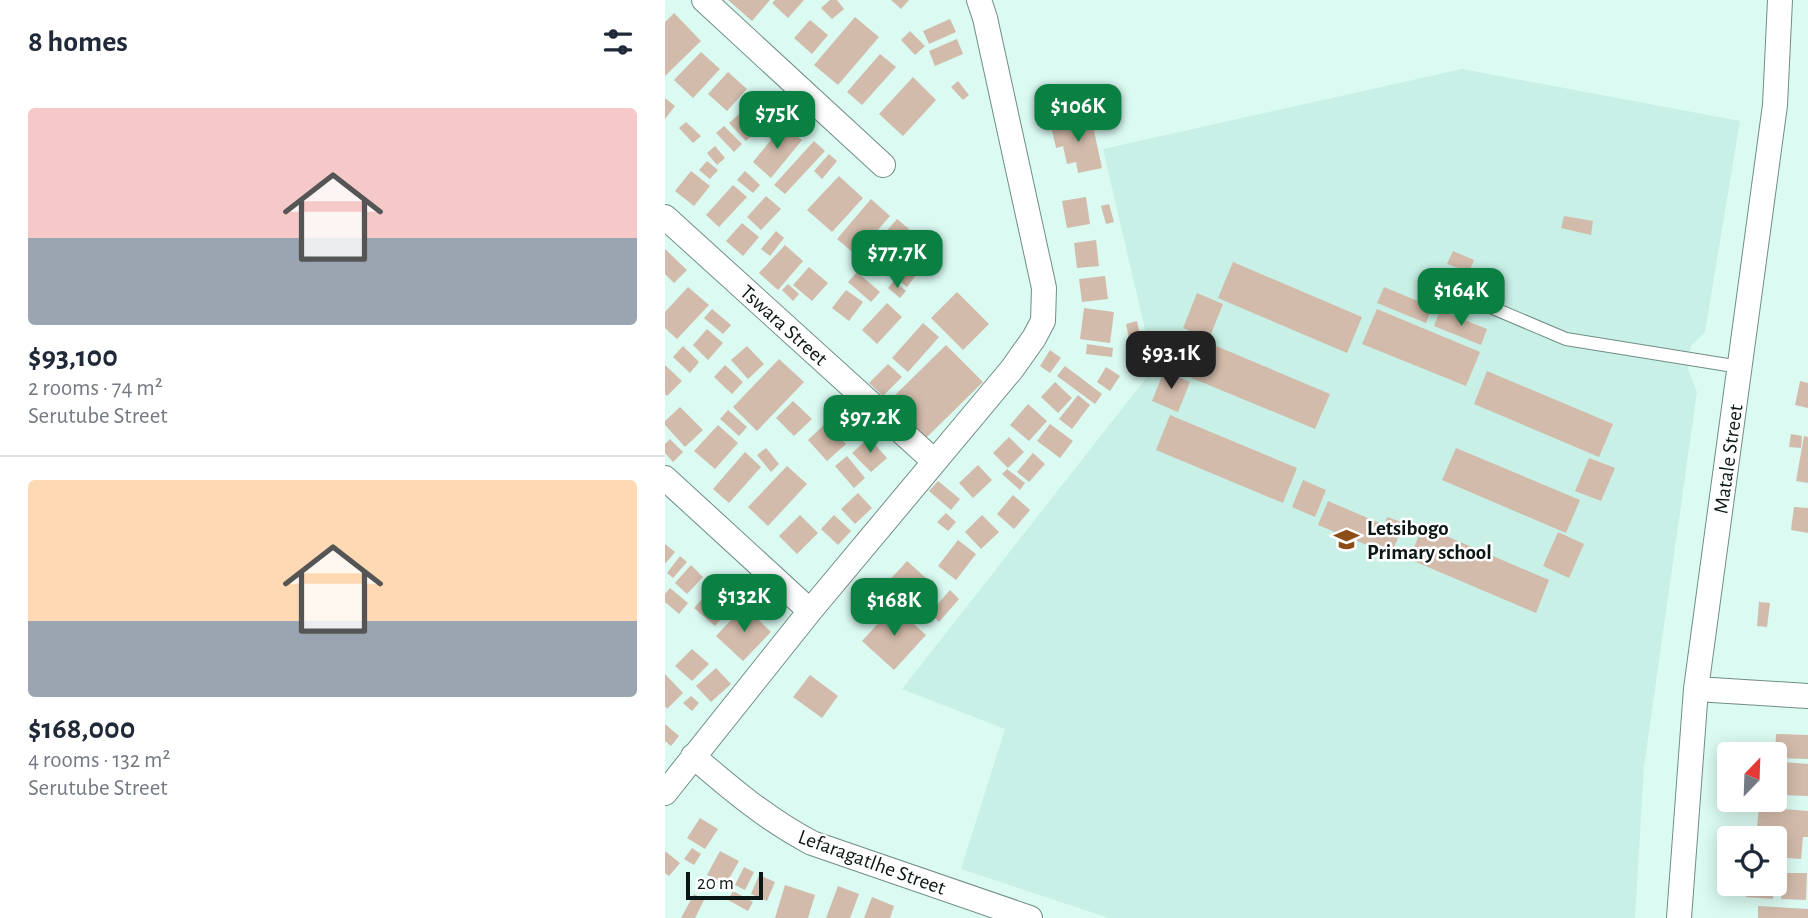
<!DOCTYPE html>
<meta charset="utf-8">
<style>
body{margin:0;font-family:"Alegreya Sans",sans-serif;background:#f2f2f3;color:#1f2937;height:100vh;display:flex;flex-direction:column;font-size:26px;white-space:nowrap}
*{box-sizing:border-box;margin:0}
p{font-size:23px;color:#747a83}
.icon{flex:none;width:38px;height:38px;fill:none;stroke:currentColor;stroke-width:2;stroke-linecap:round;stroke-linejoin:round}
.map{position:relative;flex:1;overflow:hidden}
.drawer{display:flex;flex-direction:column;background:#fff;width:665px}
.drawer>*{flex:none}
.needle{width:46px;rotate:23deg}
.fabs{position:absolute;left:1052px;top:742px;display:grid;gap:14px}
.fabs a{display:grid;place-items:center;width:70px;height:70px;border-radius:7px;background:#fff;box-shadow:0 4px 18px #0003;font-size:35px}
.scale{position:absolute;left:21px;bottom:18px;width:77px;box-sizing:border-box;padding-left:7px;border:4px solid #0b1714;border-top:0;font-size:19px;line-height:24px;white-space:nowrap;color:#0b1714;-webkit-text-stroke:5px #fff;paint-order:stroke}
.price{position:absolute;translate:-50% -60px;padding:0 16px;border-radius:14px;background:#0b8043;color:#fff;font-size:23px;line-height:46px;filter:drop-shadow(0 2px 4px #0008)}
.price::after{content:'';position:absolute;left:50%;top:42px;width:21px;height:16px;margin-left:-10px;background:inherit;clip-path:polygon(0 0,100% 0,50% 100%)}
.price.on{background:#222;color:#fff}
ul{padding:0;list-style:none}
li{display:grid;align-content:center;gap:14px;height:371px;padding:0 28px}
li+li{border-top:2px solid #e0e1e3}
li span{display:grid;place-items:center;height:217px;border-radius:7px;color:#555}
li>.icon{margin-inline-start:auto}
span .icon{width:126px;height:126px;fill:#fffc;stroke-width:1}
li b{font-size:30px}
h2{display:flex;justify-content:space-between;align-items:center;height:84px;padding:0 28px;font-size:30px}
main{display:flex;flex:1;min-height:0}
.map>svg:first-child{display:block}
.built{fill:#c8f0e6}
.building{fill:#d2bbab}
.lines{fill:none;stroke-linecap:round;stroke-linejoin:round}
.lane-casing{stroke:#708d86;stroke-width:14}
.street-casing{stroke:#708d86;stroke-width:26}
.lane{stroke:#fff;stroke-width:12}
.street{stroke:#fff;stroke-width:24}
.labels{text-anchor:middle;stroke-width:5;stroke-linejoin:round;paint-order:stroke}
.street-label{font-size:21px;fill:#0b1714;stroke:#fff}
.poi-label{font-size:21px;font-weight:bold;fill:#0b1714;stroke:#fff;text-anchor:start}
</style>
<main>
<section class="drawer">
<h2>8 homes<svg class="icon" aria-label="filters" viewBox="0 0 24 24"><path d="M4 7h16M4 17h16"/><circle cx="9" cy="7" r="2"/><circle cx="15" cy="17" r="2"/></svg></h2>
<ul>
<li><span style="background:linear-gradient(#f6c9c9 60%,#9aa5b1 0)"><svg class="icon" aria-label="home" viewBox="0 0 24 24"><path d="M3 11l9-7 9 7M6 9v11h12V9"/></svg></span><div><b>$93,100</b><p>2 rooms · 74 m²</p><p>Serutube Street</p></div></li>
<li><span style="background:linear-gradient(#ffd9b3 65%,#9aa5b1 0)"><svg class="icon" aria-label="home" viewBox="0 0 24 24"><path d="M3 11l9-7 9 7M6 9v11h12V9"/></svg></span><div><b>$168,000</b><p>4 rooms · 132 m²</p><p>Serutube Street</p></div></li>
</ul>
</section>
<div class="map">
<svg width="1143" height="918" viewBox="0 0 1143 918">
<rect width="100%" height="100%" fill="#dafaf2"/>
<path class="built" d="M797,69L1075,121L1040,332L1026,346L1024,359L1023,369L1032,392L979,767L970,918H444L296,869L340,729L237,689L489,368L438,149Z"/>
<path class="building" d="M63,0H105L87,21Z
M110,0H139L123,18L107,3Z
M165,0H172L179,9L167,19L156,8Z
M226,0H244L236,9Z
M9,13L36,41L0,76V22Z
M190,17L214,37L173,85L149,65Z
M285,19L291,32L264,44L258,31Z
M145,20L163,35L147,54L129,38Z
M245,31L260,46L250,55L236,40Z
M292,39L298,54L270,66L264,51Z
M36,52L55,69L28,98L9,80Z
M215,54L231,67L197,105L182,92Z
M63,72L82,89L62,111L43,94Z
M248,77L271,100L238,136L214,114Z
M293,81L304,95L298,100L286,87Z
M0,98L10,106L0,119Z
M81,108L98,125L81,141L64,123Z
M426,117L437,168L413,173L411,162L402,164L398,146L391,148L386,126Z
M21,122L36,136L28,143L14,128Z
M118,125L137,140L106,178L88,162Z
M59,126L77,144L69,152L51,133Z
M149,141L160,151L120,194L109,185Z
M50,146L60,158L52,165L42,153Z
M164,154L172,161L157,179L149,171Z
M42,161L53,170L45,179L34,170Z
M26,171L45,186L29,206L10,191Z
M80,171L95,185L88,193L72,180Z
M174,176L198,198L167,232L142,210Z
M68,185L82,197L54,227L41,215Z
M101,196L116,209L96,230L82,217Z
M421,197L425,224L402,228L397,201Z
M206,199L225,216L191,255L172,239Z
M444,204L449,222L441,224L436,206Z
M899,216L928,221L926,235L896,228Z
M232,219L244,229L232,243L220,233Z
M77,223L94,237L78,256L61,241Z
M111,231L119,238L105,256L96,249Z
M431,240L434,266L412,268L409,243Z
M120,245L138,261L113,290L94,273Z
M0,249L22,270L9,283L0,274Z
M788,251L809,260L804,272L782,264Z
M250,256L260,263L242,287L232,279Z
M568,262L697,317L682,353L553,298Z
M144,267L163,283L147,301L128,285Z
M192,272L215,292L206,302L183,282Z
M440,276L443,299L417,302L414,279Z
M229,281L241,291L235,298L223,288Z
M123,284L134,294L128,301L117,290Z
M23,287L44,305L12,339L0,328V312Z
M719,287L767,307L761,323L712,303Z
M181,290L198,302L184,321L167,308Z
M292,292L324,324L298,350L266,318Z
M532,293L558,304L544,339L518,328Z
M222,303L237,317L212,344L197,330Z
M419,308L449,312L445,343L415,339Z
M47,309L66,325L58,334L39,318Z
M712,309L815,352L801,386L697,344Z
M775,310L822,329L816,345L769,326Z
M472,321L479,355L468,357L461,324Z
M258,323L274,337L243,372L227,358Z
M42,329L58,343L43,360L28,345Z
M537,340L665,394L650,429L522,376Z
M422,344L448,348L447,357L421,354Z
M281,345L318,382L261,438L224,401Z
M18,346L34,362L25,373L8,357Z
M82,346L99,364L83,379L66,360Z
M385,350L396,358L385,373L375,366Z
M114,359L139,382L92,431L68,407Z
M223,364L237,377L218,396L204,383Z
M0,365L17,381L2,396L0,394Z
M60,365L78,382L67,394L49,377Z
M400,366L437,394L430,404L392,376Z
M441,367L455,376L445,391L432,382Z
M499,371L525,382L513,412L487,401Z
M822,371L948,424L934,457L809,404Z
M1135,381L1143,383V408L1130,405Z
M390,382L407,398L393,413L376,397Z
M413,395L425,405L407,429L394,419Z
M128,401L147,419L129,436L111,418Z
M363,404L382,421L364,441L345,425Z
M15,407L38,430L20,447L0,425V421Z
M63,410L82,427L74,436L55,419Z
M505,415L632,468L618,503L491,450Z
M161,423L181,444L162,461L143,440Z
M385,424L408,441L395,458L372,441Z
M53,425L73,443L50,469L29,451Z
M1126,434L1137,436L1136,448L1124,447Z
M1139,436L1143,437V483L1131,481Z
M344,437L359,452L343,468L328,453Z
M204,438L222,458L206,472L187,453Z
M5,439L18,452L8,462L0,453V444Z
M101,448L114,464L106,472L92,455Z
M791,448L915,500L901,533L777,480Z
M80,452L96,467L64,503L48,489Z
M368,453L380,464L364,482L352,472Z
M182,456L200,478L189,488L170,466Z
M924,458L950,468L936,501L910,491Z
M313,465L327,480L308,498L294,483Z
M122,466L142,484L103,526L83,507Z
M342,469L360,483L355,490L337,474Z
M638,480L661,490L650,517L627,507Z
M273,481L295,499L286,510L264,491Z
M193,493L207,508L190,524L176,509Z
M348,495L365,510L349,529L332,514Z
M663,501L719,525L722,517L739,523L728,550L711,544L709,548L653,525Z
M1129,507L1143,508V533L1126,530Z
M281,513L291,522L283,531L272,522Z
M135,515L153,533L132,554L114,536Z
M169,515L186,531L173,545L156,529Z
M317,515L334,532L316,549L300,532Z
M758,526L884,580L871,613L744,559Z
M893,532L919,544L904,578L878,566Z
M293,540L311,554L291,580L273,566Z
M0,544L10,552L0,564Z
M15,556L22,562L8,578L2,573Z
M242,561L272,588L252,610L223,582Z
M26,565L38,577L22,594L10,583Z
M52,582L72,600L50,626L29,608Z
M5,588L23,603L14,614L0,602V594Z
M285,590L294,599L274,622L265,613Z
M1094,602L1105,603L1102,627L1092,626Z
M79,606L106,632L78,661L51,636Z
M229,606L261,635L229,670L197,641Z
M27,649L44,664L27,681L10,666Z
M51,668L66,684L46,702L31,686Z
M0,674L18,693L2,709L0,706Z
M145,675L173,696L157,718L128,697Z
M26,696L34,703L27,711L18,703Z
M0,724L14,736L6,746L0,741Z
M1111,734L1143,735V759L1110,758Z
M1073,746L1095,748L1094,754H1072Z
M1118,762L1143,764V796L1116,795Z
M1068,800H1090V806L1068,804Z
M1094,807L1143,811V837H1138L1136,859L1110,857V838H1091Z
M35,818L53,829L40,849L22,838Z
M27,848L36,854L29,865L19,859Z
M0,851L15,863L4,876L0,873Z
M55,851L74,861L61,884L42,875Z
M79,867L89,872L80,890L70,885Z
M1118,873H1142L1141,900L1116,899Z
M94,875L110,882L102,901L86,894Z
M1082,884H1109L1108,899L1081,897Z
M120,885L150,895L143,918H110Z
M173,886L194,894L185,918H161Z
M68,891L88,902L83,911L63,900Z
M29,894L39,900L30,918H16Z
M207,897L229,906L225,918H199Z
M1093,906L1143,909V918H1093Z"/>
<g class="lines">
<defs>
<path id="lane" d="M769,283L901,339L1075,367"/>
<path id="street" d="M39,0L218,165
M0,217L269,461
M0,478L145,611
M1031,689L1143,696
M28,756C66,789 103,820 147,843L365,918
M0,793L145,611L347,369L369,338L378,321L379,288L320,18L314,0
M1014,918L1031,689L1110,105L1115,0"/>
</defs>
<use href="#lane" class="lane-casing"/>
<use href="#street" class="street-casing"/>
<use href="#lane" class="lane"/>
<use href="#street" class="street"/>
</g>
<defs>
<symbol id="school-bare" viewBox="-9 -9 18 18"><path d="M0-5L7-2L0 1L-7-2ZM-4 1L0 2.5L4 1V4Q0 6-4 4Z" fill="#8d4d17" stroke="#fff" stroke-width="2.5" paint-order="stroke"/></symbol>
</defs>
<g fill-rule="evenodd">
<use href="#school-bare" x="664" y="522" width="35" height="35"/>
</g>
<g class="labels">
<g class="street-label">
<text transform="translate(119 325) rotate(42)" y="7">Tswara Street</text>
<text transform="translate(1063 459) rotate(-82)" y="7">Matale Street</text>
<text transform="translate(207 862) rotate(20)" y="7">Lefaragatlhe Street</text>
</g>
<g class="poi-label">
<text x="702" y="535">Letsibogo<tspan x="702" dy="24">Primary school</tspan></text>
</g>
</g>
</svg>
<div class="fabs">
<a><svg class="needle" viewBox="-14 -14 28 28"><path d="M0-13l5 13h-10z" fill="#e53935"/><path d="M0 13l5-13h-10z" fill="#747a83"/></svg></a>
<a><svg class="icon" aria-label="locate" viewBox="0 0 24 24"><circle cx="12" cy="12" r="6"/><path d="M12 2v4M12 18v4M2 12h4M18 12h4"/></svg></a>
</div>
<div class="scale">20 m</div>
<b class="price" style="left:413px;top:144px">$106K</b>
<b class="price" style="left:112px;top:151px">$75K</b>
<b class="price" style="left:232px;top:290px">$77.7K</b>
<b class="price" style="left:796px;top:328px">$164K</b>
<b class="price on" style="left:506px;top:391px">$93.1K</b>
<b class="price" style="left:205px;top:455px">$97.2K</b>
<b class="price" style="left:79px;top:634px">$132K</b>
<b class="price" style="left:229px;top:638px">$168K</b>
</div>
</main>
